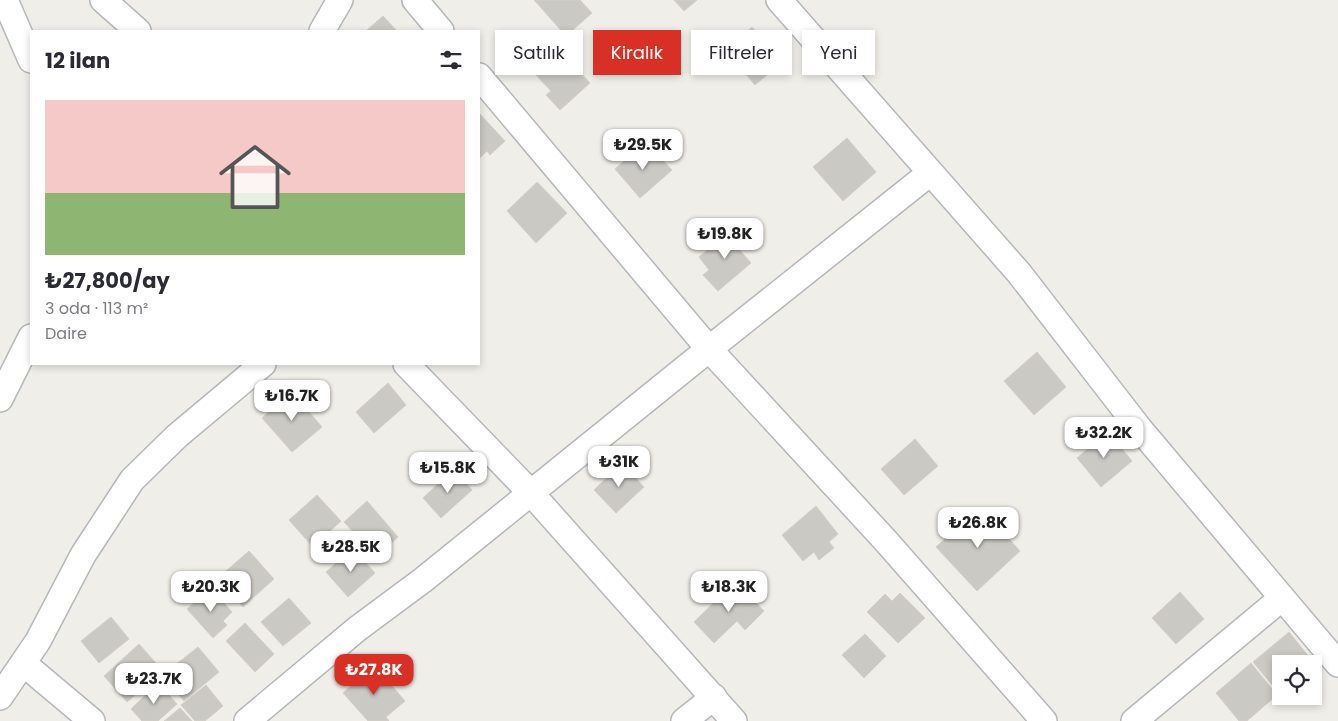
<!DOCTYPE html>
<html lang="tr">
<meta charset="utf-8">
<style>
body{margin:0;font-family:Poppins,sans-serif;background:#f2f2f3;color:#2b2b33;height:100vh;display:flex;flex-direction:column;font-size:19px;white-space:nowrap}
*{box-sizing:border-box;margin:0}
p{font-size:16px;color:#7c7c81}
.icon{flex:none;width:28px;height:28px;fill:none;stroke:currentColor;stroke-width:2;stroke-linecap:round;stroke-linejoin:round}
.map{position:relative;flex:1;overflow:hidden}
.details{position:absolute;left:30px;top:30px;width:450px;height:335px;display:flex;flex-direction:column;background:#fff;border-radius:0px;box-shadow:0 2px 8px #0003}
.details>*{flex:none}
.hud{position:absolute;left:495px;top:30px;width:475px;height:45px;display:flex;gap:10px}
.fabs{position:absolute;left:1272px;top:655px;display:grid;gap:10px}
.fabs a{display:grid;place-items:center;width:50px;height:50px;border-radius:0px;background:#fff;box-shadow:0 2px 8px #0003;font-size:25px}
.price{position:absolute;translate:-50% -42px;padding:0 11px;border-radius:10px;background:#fff;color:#222;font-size:16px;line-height:32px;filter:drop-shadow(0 1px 2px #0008)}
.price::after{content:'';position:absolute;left:50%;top:30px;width:15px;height:11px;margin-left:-8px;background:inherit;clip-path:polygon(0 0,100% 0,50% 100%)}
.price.active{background:#d93025;color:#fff}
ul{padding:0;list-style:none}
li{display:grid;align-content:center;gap:10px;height:265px;padding:0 15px}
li+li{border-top:1px solid #e1e1e2}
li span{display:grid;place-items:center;height:155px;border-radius:0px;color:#555}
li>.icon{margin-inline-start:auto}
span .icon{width:90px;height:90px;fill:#fffc;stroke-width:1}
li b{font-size:21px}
h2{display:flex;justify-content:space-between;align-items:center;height:60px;padding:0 15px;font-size:21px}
.tag{padding:0 18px;border-radius:0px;background:#fff;box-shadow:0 2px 8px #0003;font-size:18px;line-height:45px}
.tag.active{background:#d93025;color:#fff}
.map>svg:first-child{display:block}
.building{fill:#cbc9c4;stroke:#d4d0c8}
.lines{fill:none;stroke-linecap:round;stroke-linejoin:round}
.street-casing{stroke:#b5b8bb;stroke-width:28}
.street{stroke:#fff;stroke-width:25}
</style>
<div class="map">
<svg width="1338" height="721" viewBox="0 0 1338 721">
<rect width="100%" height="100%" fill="#f0eee9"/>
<path class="building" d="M534,0H580L592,13L566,36Z
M674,0H697L684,11Z
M383,16L397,31H366Z
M752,27L783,62L755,85L725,50Z
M565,46L575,57L570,61L590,83L560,110L546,95L551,91L534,73Z
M479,113L505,141L490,155L487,151L479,159Z
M847,138L876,172L843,201L813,167Z
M642,145L653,157L657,154L672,170L640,198L615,169Z
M537,182L567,213L536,243L507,211Z
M734,227L746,242L738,248L751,263L718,291L703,275L709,270L699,257Z
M1037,352L1066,387L1034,415L1004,381Z
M388,383L406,405L374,433L356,412Z
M292,392L322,427L292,452L262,418Z
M1108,432L1132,461L1101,487L1077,458Z
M915,439L938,466L904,495L881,469Z
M622,463L644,487L616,513L594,490Z
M454,469L472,490L441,518L423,498Z
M317,495L341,521L313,547L289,520Z
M367,501L398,537L376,557L344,522Z
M816,506L838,534L829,542L834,548L819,560L814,552L803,561L782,535Z
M980,507L1020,551L977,591L936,547Z
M353,548L375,573L348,597L326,572Z
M249,551L274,579L243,607L218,578Z
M736,581L764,611L745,630L737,621L714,643L694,622Z
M211,588L232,612L223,621L227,625L213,638L187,609Z
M1180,592L1204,619L1176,644L1152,618Z
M900,593L925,618L898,643L867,612L885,594L892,601Z
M289,598L311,623L283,646L261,622Z
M111,617L129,639L99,663L81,641Z
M245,623L274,654L255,672L226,641Z
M1289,632L1318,668L1314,671V664H1281V696H1283L1282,697L1253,662Z
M865,634L886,656L864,678L842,655Z
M139,644L163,671L127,702L104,676Z
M198,647L219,672L184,701L174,689L180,684L169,670Z
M1251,663L1277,695L1247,721H1239L1216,693Z
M374,665L405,701L386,717L389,721H368L343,693Z
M158,683L177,704L158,721H142L131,709Z
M206,685L223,706L205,721H195L181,705Z
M180,708L192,721H164Z"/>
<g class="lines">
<defs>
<path id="street" d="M5,0L31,60
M103,0L138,31
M415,0L441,31
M779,0L1019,273L1139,428L1338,664
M322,31L340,0
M479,76L709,349L885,540L1044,721
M406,364L531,493L734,721
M0,399L31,337
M23,663L92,721
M0,697L38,641L83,555L132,480L177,436L263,364
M247,721L357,629L423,580L709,349L930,173
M684,721L714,697
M1134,721L1282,598"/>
</defs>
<use href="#street" class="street-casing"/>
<use href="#street" class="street"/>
</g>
</svg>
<div class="fabs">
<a><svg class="icon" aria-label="locate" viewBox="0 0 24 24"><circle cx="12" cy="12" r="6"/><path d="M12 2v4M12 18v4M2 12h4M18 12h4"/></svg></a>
</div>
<b class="price" style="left:643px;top:171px">₺29.5K</b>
<b class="price" style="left:725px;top:260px">₺19.8K</b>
<b class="price" style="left:292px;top:422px">₺16.7K</b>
<b class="price" style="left:1104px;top:459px">₺32.2K</b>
<b class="price" style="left:619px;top:488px">₺31K</b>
<b class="price" style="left:448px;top:494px">₺15.8K</b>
<b class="price" style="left:978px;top:549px">₺26.8K</b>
<b class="price" style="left:351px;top:573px">₺28.5K</b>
<b class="price" style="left:211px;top:613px">₺20.3K</b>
<b class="price" style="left:729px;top:613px">₺18.3K</b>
<b class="price active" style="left:374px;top:696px">₺27.8K</b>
<b class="price" style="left:154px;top:705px">₺23.7K</b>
<div class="hud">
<a class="tag">Satılık</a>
<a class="tag active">Kiralık</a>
<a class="tag">Filtreler</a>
<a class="tag">Yeni</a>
</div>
<section class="details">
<h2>12 ilan<svg class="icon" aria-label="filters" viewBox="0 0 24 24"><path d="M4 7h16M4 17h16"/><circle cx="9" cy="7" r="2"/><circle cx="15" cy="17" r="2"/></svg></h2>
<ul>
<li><span style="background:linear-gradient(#f6c9c9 60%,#8fb573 0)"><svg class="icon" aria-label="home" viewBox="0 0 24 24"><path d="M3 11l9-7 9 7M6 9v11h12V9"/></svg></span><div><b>₺27,800/ay</b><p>3 oda · 113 m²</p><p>Daire</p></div></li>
</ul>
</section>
</div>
